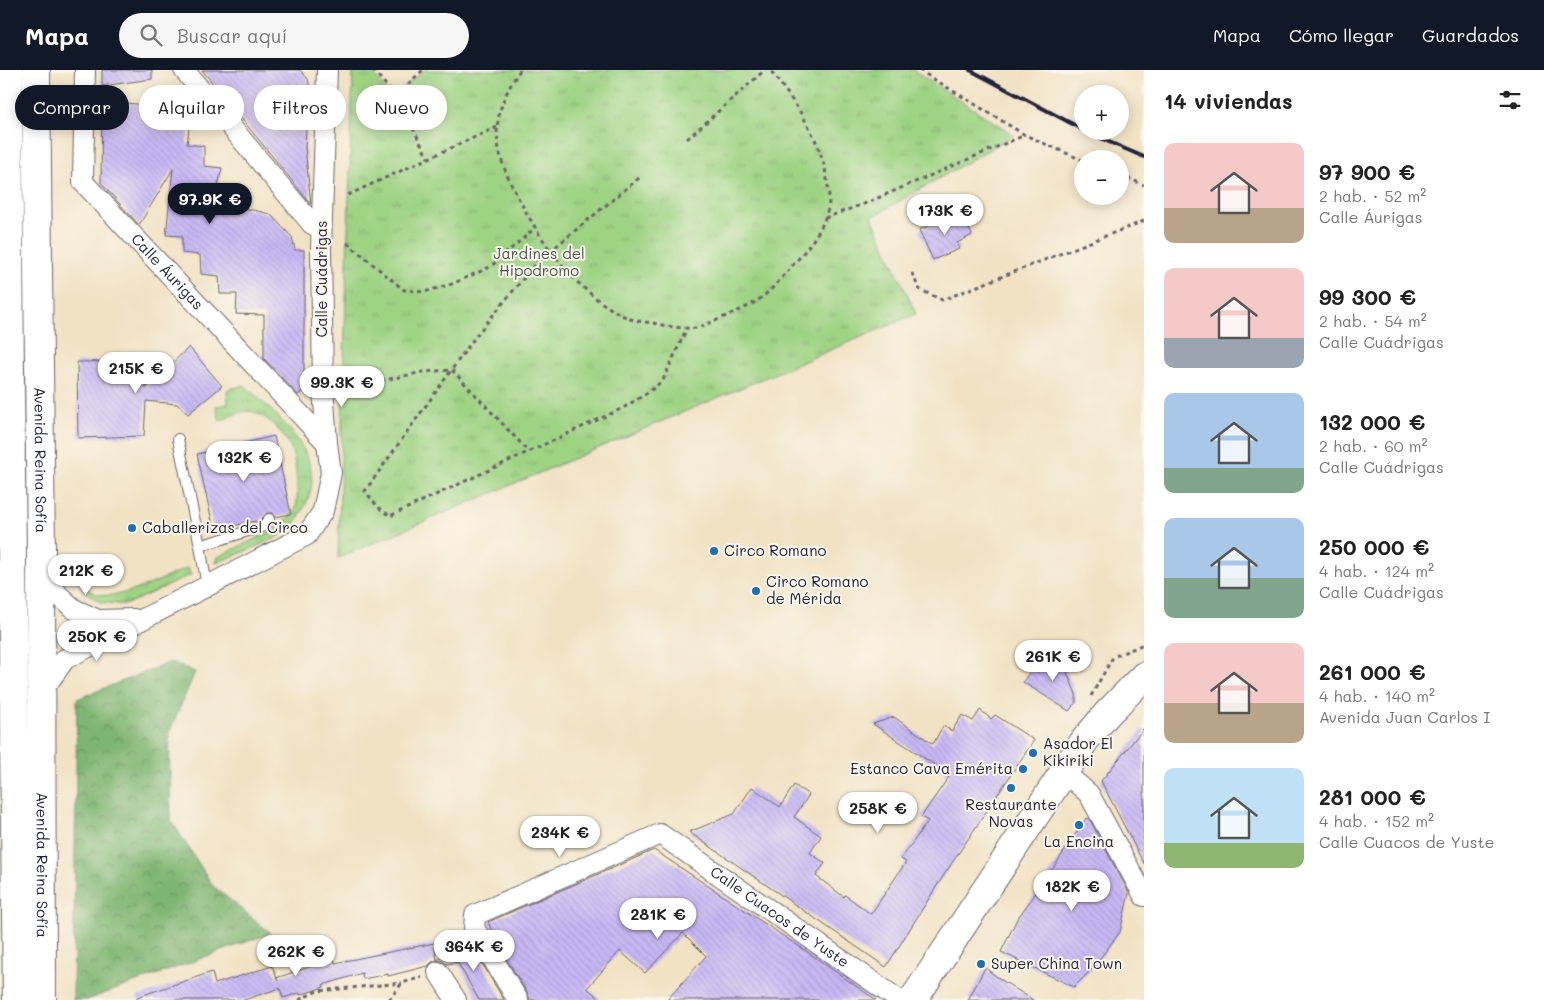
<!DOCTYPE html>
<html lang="es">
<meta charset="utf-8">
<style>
body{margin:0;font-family:Mali,sans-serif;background:#f6f6f6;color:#222;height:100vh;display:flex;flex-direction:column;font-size:19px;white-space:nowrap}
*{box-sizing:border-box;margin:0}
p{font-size:16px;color:#767676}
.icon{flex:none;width:28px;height:28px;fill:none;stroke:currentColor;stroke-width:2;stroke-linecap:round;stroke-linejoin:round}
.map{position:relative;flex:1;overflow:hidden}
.drawer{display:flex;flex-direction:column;background:#fff;width:400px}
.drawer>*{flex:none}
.banner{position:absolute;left:15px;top:15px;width:475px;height:45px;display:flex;gap:10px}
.buttons{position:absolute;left:1074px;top:15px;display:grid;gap:10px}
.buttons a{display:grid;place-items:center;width:55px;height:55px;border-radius:50%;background:#fff;box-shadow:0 2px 12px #0003;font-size:25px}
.price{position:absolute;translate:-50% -42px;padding:0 11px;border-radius:18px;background:#fff;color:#222;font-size:16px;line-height:32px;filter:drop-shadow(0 1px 2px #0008)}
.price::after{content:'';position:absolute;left:50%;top:30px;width:15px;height:11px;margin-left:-8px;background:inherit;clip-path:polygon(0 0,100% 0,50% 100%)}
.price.selected{background:#111827;color:#fff}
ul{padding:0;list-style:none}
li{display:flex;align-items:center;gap:15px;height:125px;padding:0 20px}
li span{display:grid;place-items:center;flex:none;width:140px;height:100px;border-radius:10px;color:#555}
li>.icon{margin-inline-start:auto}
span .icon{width:60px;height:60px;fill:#fffc;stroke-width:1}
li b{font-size:21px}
h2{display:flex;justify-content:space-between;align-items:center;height:60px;padding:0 20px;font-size:21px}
.pill{padding:0 18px;border-radius:22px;background:#fff;box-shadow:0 2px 12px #0003;font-size:18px;line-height:45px}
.pill.selected{background:#111827;color:#fff}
header{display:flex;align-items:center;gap:30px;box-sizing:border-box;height:70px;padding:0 25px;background:#111827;color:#fff}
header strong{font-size:24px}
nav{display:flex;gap:28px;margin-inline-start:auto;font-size:18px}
.search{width:350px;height:45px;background:#f6f6f6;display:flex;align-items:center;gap:12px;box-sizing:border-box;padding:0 18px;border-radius:28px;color:#767676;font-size:19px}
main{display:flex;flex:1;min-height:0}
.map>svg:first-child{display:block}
.grass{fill:url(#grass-tufts);stroke:#607a60}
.forest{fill:url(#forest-crowns);stroke:#506c56}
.building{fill:url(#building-back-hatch)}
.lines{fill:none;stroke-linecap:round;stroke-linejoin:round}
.service-casing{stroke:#6a656b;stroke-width:12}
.minor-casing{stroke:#6a656b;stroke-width:22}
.primary-casing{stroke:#6a656b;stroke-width:30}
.trunk-casing{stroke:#6a656b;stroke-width:30}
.path{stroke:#6a656b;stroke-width:3;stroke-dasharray:4 4;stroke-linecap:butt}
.service{stroke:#fff;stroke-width:10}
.minor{stroke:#fff;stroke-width:20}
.primary{stroke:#fff;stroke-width:28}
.trunk{stroke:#fff;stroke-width:28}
.rail{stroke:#22223b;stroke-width:4}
.poi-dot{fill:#1f6fb2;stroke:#fbf7ec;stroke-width:2}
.labels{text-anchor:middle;stroke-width:4;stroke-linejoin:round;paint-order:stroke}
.park-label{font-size:15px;fill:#485751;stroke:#fbf7ec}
.street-label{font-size:15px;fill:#22223b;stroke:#fbf7ec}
.poi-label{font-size:15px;fill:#22223b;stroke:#fbf7ec;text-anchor:start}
</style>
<header>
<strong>Mapa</strong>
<div class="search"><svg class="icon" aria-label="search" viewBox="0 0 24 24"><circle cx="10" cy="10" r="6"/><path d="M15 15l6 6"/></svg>Buscar aquí</div>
<nav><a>Mapa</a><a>Cómo llegar</a><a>Guardados</a></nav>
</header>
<main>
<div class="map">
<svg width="1144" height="930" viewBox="0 0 1144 930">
<defs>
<pattern id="grass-tufts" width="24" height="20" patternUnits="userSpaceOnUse" patternTransform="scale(1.25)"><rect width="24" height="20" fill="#9fd384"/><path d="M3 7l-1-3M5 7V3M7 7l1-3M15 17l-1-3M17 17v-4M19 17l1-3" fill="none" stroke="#89b573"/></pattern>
<pattern id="forest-crowns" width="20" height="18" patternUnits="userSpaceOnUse" patternTransform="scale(1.25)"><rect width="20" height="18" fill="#7fb572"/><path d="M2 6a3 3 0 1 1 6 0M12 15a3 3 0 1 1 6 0" fill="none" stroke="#68935f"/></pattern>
<pattern id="building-back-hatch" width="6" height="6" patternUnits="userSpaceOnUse" patternTransform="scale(1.25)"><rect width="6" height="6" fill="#c7b7f4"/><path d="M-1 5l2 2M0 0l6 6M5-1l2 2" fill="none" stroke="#ab9dd2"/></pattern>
</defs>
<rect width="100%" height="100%" fill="#fbf7ec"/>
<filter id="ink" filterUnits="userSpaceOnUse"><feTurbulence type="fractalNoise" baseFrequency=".02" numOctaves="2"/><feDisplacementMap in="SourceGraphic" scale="10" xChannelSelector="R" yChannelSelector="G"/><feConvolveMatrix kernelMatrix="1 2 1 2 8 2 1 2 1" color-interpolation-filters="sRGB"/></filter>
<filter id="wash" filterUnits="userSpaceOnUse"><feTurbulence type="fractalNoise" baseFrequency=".0096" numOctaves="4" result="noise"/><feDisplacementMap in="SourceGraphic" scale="20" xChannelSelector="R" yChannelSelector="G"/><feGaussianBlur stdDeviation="1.12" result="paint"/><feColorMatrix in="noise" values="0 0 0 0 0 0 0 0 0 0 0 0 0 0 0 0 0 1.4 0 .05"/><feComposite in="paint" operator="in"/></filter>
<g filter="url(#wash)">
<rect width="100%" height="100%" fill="#f1e2c4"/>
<path class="grass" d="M353,0H371L392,28L424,0H913L1014,65L872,147L916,244L338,488Z
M244,315C277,346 335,389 302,441C299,446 296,453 292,457C278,470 235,485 216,493L218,487L280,457C283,452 293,444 295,440C300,428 296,391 291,379C285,364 263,340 246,341C238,342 228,348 220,351L216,336L228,334L227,320Z
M188,498L191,505L127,534H117L100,532L84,521L77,506C81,511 88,520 94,523C118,533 165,507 188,498Z"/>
<path class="forest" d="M171,592L195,602L169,663L171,750L213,816L271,863L87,930H73L77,629Z"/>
<g id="blocks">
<path class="building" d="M102,0H152V9L102,16Z
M202,0H300L308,9L311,23L308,24L305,78L311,134Z
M102,31L171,37L169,56L189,58L187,74L204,76V96L222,98L218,116L240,117V137L270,144L292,167L295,180H304V320L298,325L264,289V245L236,244L237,224H220L219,206L201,204L200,185L182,183V166L166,165L173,99L139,155L101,113Z
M960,142L972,165L957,173L959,179L933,190L919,160Z
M189,277L222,316L188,344L177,334L146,331L144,366L78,368L77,292L146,291V318Z
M274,366L291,444L275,447L273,443H267L260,450L214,460L197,384Z
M1055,586L1057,590L1061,588L1076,624V632L1069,641L1023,612L1035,594Z
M980,640L991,649L995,645L1034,670L938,814L886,897L689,762L734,744L752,717L780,737L794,715L809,725L794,747L821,766L810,783L825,793L816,806L844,827L845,825L871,844L906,792L901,789L928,751L921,747L950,705L873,654L894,647L933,674L943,656L952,661L962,645L973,651Z
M1144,658V794L1101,711Z
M1086,748L1090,750L1129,823L1120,862L1092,899L1074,917L1001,882L1017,849L1046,809Z
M654,780L806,881L876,930H667L706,886L683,863L645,903L620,881L587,918L601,930H530L528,924L489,860L491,859L488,852Z
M469,872L504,930H479L458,893L459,892L447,894L443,891L437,890Z
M434,873L437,890L432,892L428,896L388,906V904L363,909L362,903L323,915L324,917L300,925L299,923L283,928L280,918L244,930H137V927L212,902L215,914L272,896L278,911L276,908L334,889L335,893Z
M985,898L997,907L1033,930H968Z"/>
</g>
</g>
<g filter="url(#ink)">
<use href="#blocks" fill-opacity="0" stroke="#6a656b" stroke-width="1"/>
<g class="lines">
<defs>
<path id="service" d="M178,369L200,476
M207,516L200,476L264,456L269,449"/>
<g id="minor">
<path id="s1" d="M85,0L83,112L327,373"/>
<path d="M184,0L312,154L321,159"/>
<path d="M45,496L57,524L74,539L98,550L134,549"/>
<path d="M42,621L65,589L307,465L323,441L331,403L327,373L323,318L321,178L327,0"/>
<path d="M1064,702L1089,724L1144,826"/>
<path d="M438,902L456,930"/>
<path id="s2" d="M518,930L474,858L475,845L660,764L899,930"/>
</g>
<path id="primary" d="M913,930L1085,670L1107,644L1144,606"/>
<g id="trunk">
<path d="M8,0L10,314L17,930"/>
<path id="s3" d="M36,0L41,486L42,930"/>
</g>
</defs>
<use href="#service" class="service-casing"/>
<use href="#minor" class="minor-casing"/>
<use href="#primary" class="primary-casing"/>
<use href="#trunk" class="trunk-casing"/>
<path class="path" d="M373,0L391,21L400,22L423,0
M520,0C486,50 493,82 521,133C545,178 580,226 628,248C635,251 645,252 653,253C666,256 682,259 695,258C700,258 707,254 712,252C727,246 744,239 757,231C770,222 782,208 792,196C807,179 830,152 829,128C826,74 801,41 770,0
M919,0L1025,65L1082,90
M395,22L428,88
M687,69L765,0
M1120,105L1144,115
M639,108L537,192L475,267L365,421L378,437L390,446L623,338L649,322L663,310L687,258
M348,125L497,57
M825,148L866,133L1025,65
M347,173L404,220L424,222L452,214L490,197L535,158
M912,203L919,219L942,230L1144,151
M342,319L423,302L452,300L529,382
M1091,626L1113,587L1144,574
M441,883L443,870L457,864
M299,930L317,921L402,913
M389,930L402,913L422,907"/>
<use href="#service" class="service"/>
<use href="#minor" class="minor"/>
<use href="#primary" class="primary"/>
<use href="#trunk" class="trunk"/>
<path class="rail" d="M970,0L1082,59
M1087,61L1109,72L1144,87"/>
</g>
</g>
<g class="poi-dot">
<circle cx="132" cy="458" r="5"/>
<circle cx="714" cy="481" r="5"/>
<circle cx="756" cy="521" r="5"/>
<circle cx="1033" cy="683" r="5"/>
<circle cx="1023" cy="699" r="5"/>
<circle cx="1011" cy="718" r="5"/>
<circle cx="1079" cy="755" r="5"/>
<circle cx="981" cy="894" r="5"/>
</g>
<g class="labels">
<g class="park-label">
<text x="539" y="189">Jardines del<tspan x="539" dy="17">Hipodromo</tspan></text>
</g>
<g class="street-label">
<text dy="5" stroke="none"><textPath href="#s1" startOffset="235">Calle Áurigas</textPath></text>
<text transform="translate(322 209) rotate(-90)" y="5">Calle Cuádrigas</text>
<text dy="5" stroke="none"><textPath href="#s3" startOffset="390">Avenida Reina Sofía</textPath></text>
<text dy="5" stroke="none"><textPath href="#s3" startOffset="795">Avenida Reina Sofía</textPath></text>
<text dy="5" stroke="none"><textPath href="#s2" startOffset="445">Calle Cuacos de Yuste</textPath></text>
</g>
<g class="poi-label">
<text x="142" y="463">Caballerizas del Circo</text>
<text x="724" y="486">Circo Romano</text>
<text x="766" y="517">Circo Romano<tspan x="766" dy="17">de Mérida</tspan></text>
<text x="1043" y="679">Asador El<tspan x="1043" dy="17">Kikiriki</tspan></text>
<text x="1013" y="704" text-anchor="end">Estanco Cava Emérita</text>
<text x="1011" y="740" text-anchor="middle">Restaurante<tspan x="1011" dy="17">Novas</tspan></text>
<text x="1079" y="777" text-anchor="middle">La Encina</text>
<text x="991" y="899">Super China Town</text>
</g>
</g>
</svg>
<div class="buttons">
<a>+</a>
<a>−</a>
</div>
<b class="price selected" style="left:210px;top:155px">97.9K €</b>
<b class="price" style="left:945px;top:166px">173K €</b>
<b class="price" style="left:136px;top:324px">215K €</b>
<b class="price" style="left:342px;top:338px">99.3K €</b>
<b class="price" style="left:244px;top:413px">132K €</b>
<b class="price" style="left:86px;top:526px">212K €</b>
<b class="price" style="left:97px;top:592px">250K €</b>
<b class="price" style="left:1053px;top:612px">261K €</b>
<b class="price" style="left:878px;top:764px">258K €</b>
<b class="price" style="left:560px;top:788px">234K €</b>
<b class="price" style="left:1072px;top:842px">182K €</b>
<b class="price" style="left:658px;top:870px">281K €</b>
<b class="price" style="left:474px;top:902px">364K €</b>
<b class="price" style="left:296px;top:907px">262K €</b>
<div class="banner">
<a class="pill selected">Comprar</a>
<a class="pill">Alquilar</a>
<a class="pill">Filtros</a>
<a class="pill">Nuevo</a>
</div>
</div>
<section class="drawer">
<h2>14 viviendas<svg class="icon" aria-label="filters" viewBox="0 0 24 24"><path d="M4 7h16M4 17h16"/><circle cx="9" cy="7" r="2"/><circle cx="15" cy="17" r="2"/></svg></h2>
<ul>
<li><span style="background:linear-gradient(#f6c9c9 65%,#b9a48a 0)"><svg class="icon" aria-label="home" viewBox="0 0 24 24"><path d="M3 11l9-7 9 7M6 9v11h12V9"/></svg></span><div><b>97 900 €</b><p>2 hab. · 52 m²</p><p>Calle Áurigas</p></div></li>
<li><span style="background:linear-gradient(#f6c9c9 70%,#9aa5b1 0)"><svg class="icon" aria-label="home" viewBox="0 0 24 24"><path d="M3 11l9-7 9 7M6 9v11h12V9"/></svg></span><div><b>99 300 €</b><p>2 hab. · 54 m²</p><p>Calle Cuádrigas</p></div></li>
<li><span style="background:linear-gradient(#a9c7e8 75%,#7fa58c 0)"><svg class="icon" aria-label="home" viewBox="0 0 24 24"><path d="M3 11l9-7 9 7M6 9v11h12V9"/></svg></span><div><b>132 000 €</b><p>2 hab. · 60 m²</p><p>Calle Cuádrigas</p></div></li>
<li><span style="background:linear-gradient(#a9c7e8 60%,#7fa58c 0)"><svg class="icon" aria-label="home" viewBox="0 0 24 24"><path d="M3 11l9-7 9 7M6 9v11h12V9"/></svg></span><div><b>250 000 €</b><p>4 hab. · 124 m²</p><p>Calle Cuádrigas</p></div></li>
<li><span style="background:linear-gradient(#f6c9c9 60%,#b9a48a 0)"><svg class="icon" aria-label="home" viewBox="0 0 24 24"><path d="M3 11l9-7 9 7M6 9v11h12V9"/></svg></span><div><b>261 000 €</b><p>4 hab. · 140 m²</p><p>Avenida Juan Carlos I</p></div></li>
<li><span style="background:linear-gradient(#bfe0f5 75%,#8fb573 0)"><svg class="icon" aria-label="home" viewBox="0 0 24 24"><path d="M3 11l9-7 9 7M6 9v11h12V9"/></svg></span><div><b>281 000 €</b><p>4 hab. · 152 m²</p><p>Calle Cuacos de Yuste</p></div></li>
</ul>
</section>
</main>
